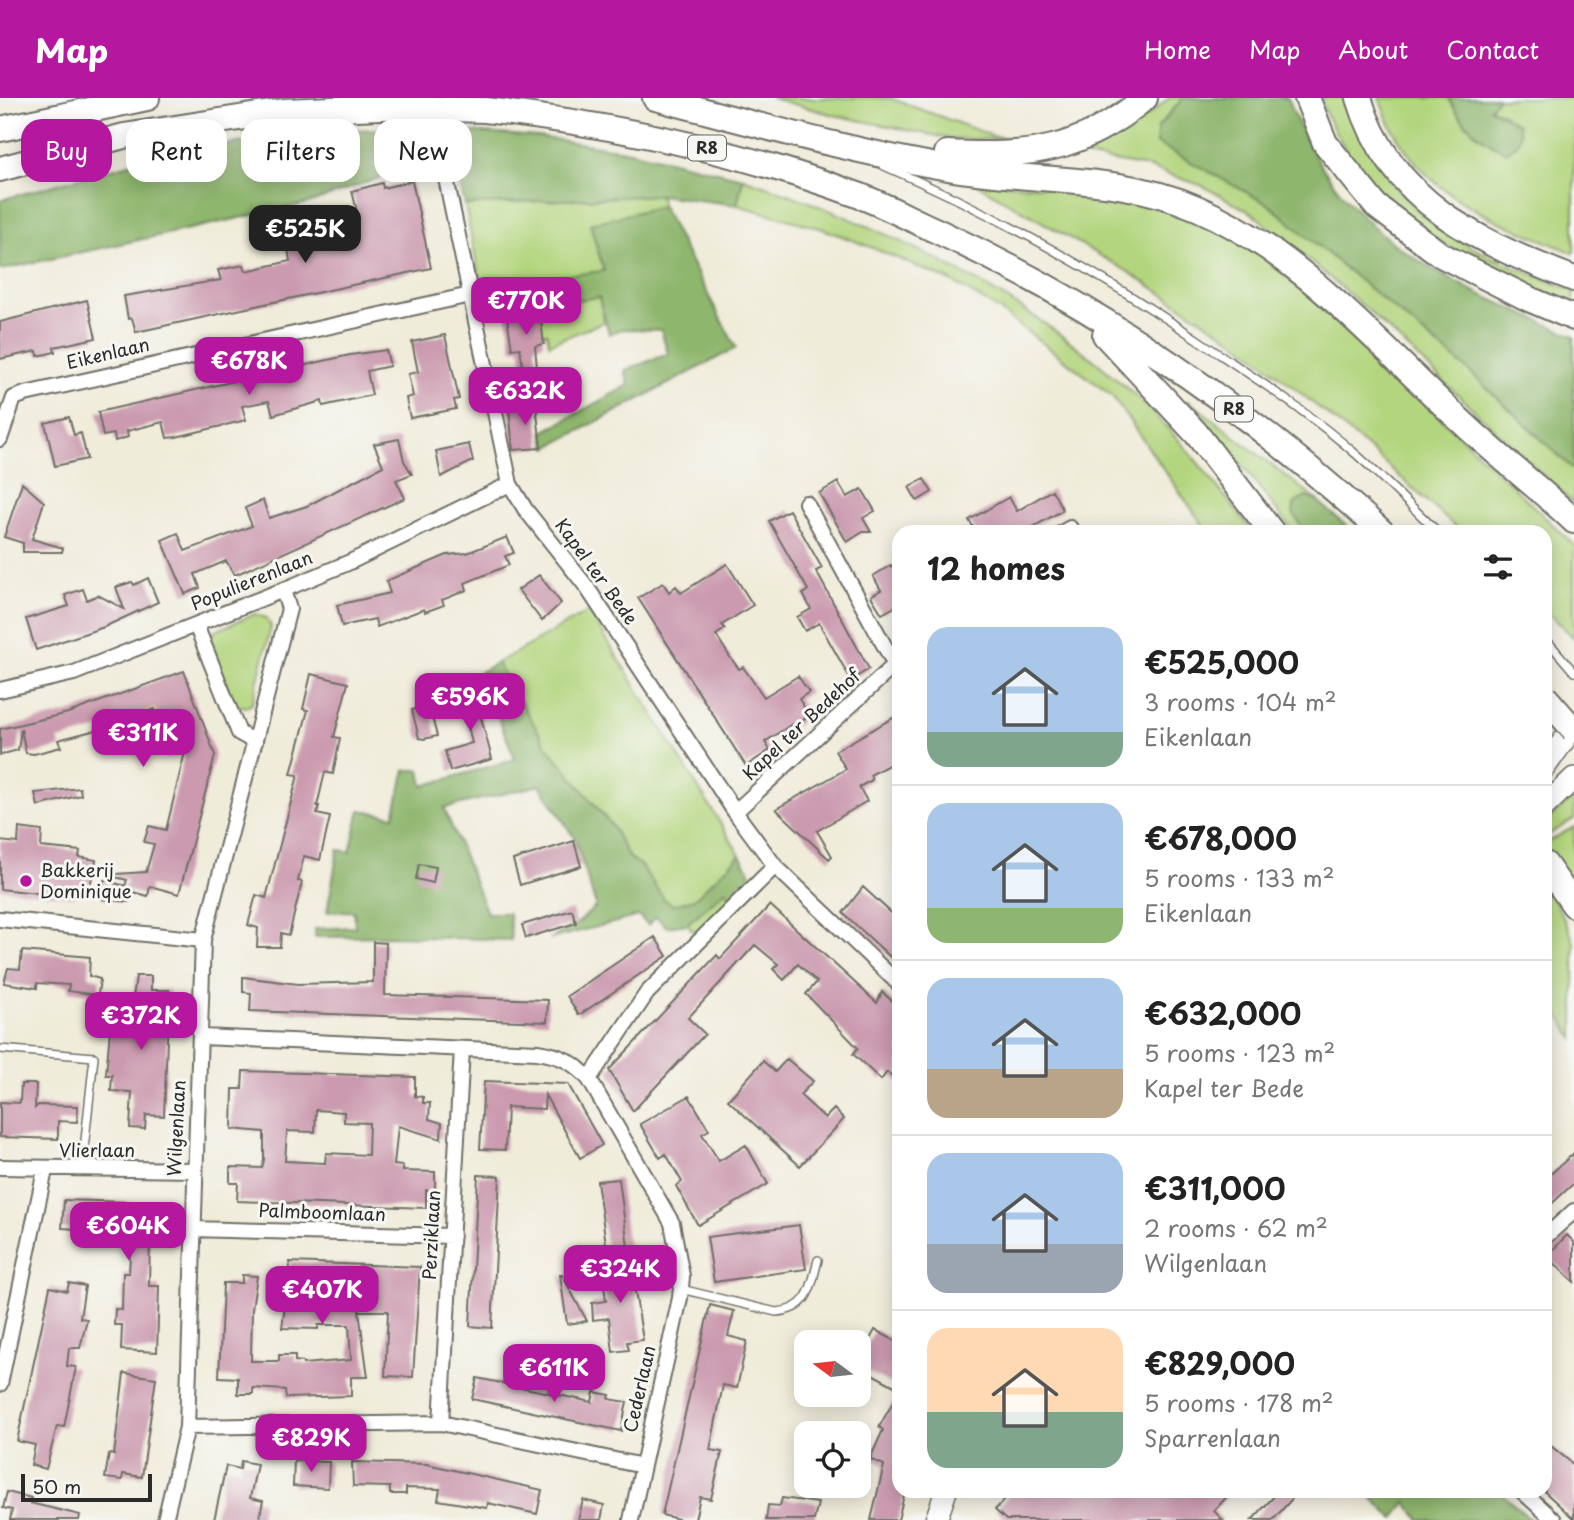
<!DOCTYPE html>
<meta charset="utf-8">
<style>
body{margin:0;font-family:"Playpen Sans",sans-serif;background:#f2f2f2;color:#222;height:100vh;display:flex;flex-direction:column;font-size:26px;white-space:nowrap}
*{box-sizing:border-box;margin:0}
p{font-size:23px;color:#767676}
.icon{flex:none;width:38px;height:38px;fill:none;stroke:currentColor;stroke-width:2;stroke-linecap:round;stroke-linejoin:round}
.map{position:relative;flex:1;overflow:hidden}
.sheet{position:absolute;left:892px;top:427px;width:660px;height:973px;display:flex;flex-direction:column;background:#fff;border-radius:21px;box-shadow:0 4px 18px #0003}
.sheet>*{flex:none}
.hud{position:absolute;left:21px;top:21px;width:665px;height:63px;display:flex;gap:14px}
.needle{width:46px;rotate:285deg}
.fabs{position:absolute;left:794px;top:1232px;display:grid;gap:14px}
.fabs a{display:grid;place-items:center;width:77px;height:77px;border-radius:14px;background:#fff;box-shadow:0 4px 18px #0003;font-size:35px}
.scale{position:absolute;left:21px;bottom:18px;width:131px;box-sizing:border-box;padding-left:7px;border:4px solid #2b2b2b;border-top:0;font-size:19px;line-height:24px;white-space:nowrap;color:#2b2b2b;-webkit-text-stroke:5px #f6f6f2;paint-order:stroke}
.price{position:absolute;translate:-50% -60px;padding:0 16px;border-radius:14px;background:#b5179e;color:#fff;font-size:23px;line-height:46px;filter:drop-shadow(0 2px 4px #0008)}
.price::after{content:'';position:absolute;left:50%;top:42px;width:21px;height:16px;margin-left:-10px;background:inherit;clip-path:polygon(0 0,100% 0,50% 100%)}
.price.active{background:#222;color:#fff}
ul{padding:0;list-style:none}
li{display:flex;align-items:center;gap:21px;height:175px;padding:0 35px}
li+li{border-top:2px solid #e0e0e0}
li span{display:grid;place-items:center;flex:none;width:196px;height:140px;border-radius:21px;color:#555}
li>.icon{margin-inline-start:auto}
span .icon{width:84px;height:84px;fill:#fffc;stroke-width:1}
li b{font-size:30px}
h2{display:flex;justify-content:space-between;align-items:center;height:84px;padding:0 35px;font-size:30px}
.chip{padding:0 24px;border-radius:21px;background:#fff;box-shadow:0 4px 18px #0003;font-size:24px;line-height:63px}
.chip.active{background:#b5179e;color:#fff}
header{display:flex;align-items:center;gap:42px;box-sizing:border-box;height:98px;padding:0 35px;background:#b5179e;color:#fff}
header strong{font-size:33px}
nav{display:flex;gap:38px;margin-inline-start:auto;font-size:24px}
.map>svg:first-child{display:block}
.green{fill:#b3d57e;stroke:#6f8054;stroke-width:2}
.forest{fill:#8eb66d;stroke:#5c704c;stroke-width:2}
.building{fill:#cb9aaf;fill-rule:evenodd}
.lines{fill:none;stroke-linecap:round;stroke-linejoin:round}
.lane-casing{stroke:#706f68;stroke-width:10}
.street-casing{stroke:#706f68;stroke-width:18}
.primary-casing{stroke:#706f68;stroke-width:24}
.highway-casing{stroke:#706f68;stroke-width:28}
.lane{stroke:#fff;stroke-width:7}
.street{stroke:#fff;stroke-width:14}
.primary{stroke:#fff;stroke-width:21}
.highway{stroke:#fff;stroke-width:24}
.highway-bridge-casing{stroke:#706f68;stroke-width:28;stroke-linecap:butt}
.highway-bridge{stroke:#fff;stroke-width:24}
.poi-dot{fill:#b5179e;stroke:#f6f6f2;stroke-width:2.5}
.labels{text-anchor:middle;stroke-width:6;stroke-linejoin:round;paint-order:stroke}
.shield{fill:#f6f6f2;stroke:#686867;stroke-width:2}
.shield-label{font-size:16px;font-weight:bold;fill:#2b2b2b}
.street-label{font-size:18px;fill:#2b2b2b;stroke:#f6f6f2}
.poi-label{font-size:18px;fill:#2b2b2b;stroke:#f6f6f2;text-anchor:start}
</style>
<header>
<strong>Map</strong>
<nav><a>Home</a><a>Map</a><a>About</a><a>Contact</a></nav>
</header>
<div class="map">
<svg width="1574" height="1422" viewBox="0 0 1574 1422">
<rect width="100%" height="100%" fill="#f6f6f2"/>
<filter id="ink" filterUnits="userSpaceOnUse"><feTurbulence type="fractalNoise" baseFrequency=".0143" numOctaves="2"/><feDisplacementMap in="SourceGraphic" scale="14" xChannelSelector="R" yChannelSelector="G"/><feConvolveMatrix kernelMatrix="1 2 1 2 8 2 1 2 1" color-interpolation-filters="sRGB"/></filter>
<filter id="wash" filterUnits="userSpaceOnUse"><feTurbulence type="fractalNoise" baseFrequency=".00686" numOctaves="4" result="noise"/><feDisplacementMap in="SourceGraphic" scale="28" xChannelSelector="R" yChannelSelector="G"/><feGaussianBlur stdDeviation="1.57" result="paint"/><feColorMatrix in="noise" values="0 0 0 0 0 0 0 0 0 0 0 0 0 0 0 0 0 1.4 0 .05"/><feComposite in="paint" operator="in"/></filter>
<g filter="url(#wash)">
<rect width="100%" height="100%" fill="#f0ecda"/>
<path class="green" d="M771,0H890L993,38L1022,41H952L838,18Z
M1169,0H1183L1158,29L1157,45L1268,106L1469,273L1574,372V406L1361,206L1252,115L1203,88L1147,69L1084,58L1139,25Z
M1319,0H1347C1363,29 1377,63 1396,89C1437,144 1513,168 1574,193V207C1462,162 1367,119 1319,0Z
M1379,0H1449C1461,25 1482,43 1507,54L1506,17L1490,10L1498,0H1574V155C1487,119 1413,97 1379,0Z
M417,31L427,33L432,68L390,76C404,65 420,51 417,31Z
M743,80C887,129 1032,199 1143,305C1184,344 1218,390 1253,434H1208L1112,298L999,212L951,183L873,150L823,131L737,107Z
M971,83L1143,97L1187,113L1267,161L1340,224L1574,447V540L1545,511V434H1461L1366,348L1241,247L1127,173Z
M659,97L662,108L590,126L604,173L481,187L465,107Z
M599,199L604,224L549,246L547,235H542L539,207Z
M1189,303L1318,403L1306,399L1295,405L1293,414L1304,434H1294L1227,348L1186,306Z
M589,513L740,757L694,801L673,807L664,801L641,768L628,758L612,728L549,651L497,565Z
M254,516L267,520L271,529L252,606L246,609L233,607L210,541L213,534Z
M1574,699V721L1545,739V724Z
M1574,729V790L1545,750V745Z
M1545,786C1552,796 1572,836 1574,846C1574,870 1574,915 1574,941L1545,895Z
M726,792L731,800L696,836L687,826Z"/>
<path class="forest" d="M1183,0H1288C1342,144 1443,181 1574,238V372L1469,273L1268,106L1156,45L1158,29Z
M1449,0H1498L1490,10L1518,26C1522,40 1519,46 1507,54C1482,43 1460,25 1449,0Z
M417,31L418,40L407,63L390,76L309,105L0,172V102L176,53L340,32Z
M447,32L540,39L630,53L743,80L737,107L659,97L465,107Z
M662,108L736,250L547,350L543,334L629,287L625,272L668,256L661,232L622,231L609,236L599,199L487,214L481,187L604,173L590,126Z
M1306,399L1318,403L1353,434H1304L1293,414L1295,405Z
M497,565L549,651L612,728L628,758L641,768L664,801L673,807L694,801L740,757L751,775L745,788L731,800L726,792L687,826L667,829L656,819L648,827L639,818L550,841L577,826L596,808L575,741L540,687L444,710L487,815H509L511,842L393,838L315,839V831L355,829L354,813L327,814L338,752L350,754L360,712L394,718L405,672H420L423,688L515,661L480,574Z
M1365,1393H1499L1531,1422H1420L1406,1404L1394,1421Z"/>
<g id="blocks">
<path class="building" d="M412,83L431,170L136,234L132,220L128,221L124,198L221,182L218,172L244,167L246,173L290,163L288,151L339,144L336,129L359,121L352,93L382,85L383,90Z
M87,202L96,240L54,249L55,254L38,258L37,253L0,261V224Z
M539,207L544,246L535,248L538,281L525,283L520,250L512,251L506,212Z
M445,237L459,301L454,302L456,311L410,320L406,300L413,298L408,276L418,274L412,244Z
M386,252L390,268L367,273L372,297L323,308L322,303L273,317L269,303L242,308L246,322L176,339L167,340L163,324L127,333L128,339L115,343L114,336L103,338L98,314L350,257Z
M536,306L541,350L513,352L509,309Z
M69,319L74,337L81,335L87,361L55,368L45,325Z
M399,341L404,363L412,376L396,382L405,400L235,477L226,463L195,476L200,490L185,496L162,442L178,435L185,453L252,428L245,410L263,402L269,420L307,408L383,368L374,346Z
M469,346L473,363L441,379L436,353Z
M924,381L932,394L917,403L909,389Z
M838,384L847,399L862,391L875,413L863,420L871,434H863L847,444L819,395Z
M22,385L44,404L32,441L63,450L62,454H23V445L4,439Z
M1052,392L1063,412L1024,434H976L969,422L1009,399L1017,413Z
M789,412L822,470L816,473L869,571L851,582L819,525L805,533L797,519L811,511L803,496L808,492L769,423Z
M507,439L514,455L505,458L509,467L465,485L467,492L442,502L444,507L425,514L424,511L377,529L375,521L342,528L337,507L390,495L386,483L447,457L467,455Z
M727,466L753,507L722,527L725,531L716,537L730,559L739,571L743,569L764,599L798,578L809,594L799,601L809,617L795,629L792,626L765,644L770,652L746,668L638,500L663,485L669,494L676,488L681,495Z
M891,467L900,481V506L882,516L871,498L881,492L873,478Z
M539,477L561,505L542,523L518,492Z
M148,480L158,504L104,529L36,552L26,521L69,508L65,497L83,491L87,502L98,497L124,511L116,489L132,484L134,487Z
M184,573L215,657L179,796L150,788L148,798L129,793L128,804L102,801L104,782L125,788L127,782L115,779L116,776L146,774L154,746L144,744L149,728L166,732L186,650L168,656L155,611L120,623L122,630L106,635L104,630L58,642L61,649L34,656L26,655L21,631L18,652L0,657V631L68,615Z
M311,576L348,585L334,639L340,640L333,676L325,674L317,708H319L317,716L330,719L320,762L304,758L298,783L302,784L289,837L281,835L280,849H257L258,830L248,827L256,797L266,800L298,677L291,676L308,612L303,611Z
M471,581L492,661L450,673L445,653L472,645L458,585Z
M429,608L437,638L424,641L419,640L412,612Z
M900,616V661L870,677L872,682L859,689L867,703L817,733L832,758L829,761L776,711L846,671L835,653Z
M80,690L81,697L38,708L35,695Z
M19,730L42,733L41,749L80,753L79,759L96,762L90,788L76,787L75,799L0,791V743L18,745Z
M574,743L581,768L520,787L513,762Z
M419,766L436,769L433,785L416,781Z
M863,789L900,823V868L843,815Z
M770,807L877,905L882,894L900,910V985L887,974L881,982L853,956L858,950L806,896L817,884L798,866L784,882L773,871L778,866L755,847L688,920L705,936L633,1013L609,972L717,857L720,861Z
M572,812L576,825L526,840L522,827Z
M655,839L667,858L579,917L567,898Z
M373,844L386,845L385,897L548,902L547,924L250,913L251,895L243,894V879L298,886L373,884Z
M22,853L90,859L89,878L100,881L98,897L68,893L69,887L37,885V890L4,885L8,870L20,871Z
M136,878H151V892H169L164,1018L146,1017L145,1031L130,1030L132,994L111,993L112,977H106L111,921L122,922L123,915H131Z
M787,961L813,983L800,997L825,1020L834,1011L844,1021L800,1068L728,1002L763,963L775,974Z
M243,973L415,979V998L423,999V1005H430L429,1021L442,1025L441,1041L398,1028L394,1067L403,1068V1073L435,1074V1093L426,1092V1110L237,1103L238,1085H230V1069L262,1070L264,1062V1034L232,1031L233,991H242ZM316,1012L344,1014V1024L369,1025L368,1057L326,1055L325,1065L285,1063L287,1033L315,1034Z
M484,983L568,986L602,1047L580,1060L545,997L544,1011L507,1009L505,1052L480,1051Z
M21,986H36L35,1010L38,1007L78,1008L77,1024L58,1023V1041L0,1039V1004L20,1005Z
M689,998L709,1032L702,1036L719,1063L746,1047L768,1086L698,1127L676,1088L682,1084L666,1056L660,1060L640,1026Z
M1574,1055V1085L1545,1112V1081Z
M478,1077L500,1078L492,1230L470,1228Z
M619,1081L628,1149L607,1153L597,1083Z
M64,1102L160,1105V1124L172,1125V1140L150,1139L149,1188H159L157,1254L121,1252L122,1227H114L115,1211L122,1212L123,1175H129L131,1142H126V1133H117L118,1125L109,1124L107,1133L62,1130Z
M799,1127L806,1171L714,1184L707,1139Z
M1567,1137L1574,1144V1184L1547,1158Z
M629,1157L643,1242L627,1244L629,1252L613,1254L609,1220L593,1222L592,1205L606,1203L602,1171Z
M290,1164L420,1169L413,1279L385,1278L388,1213H359L368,1279H351V1298L286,1300L285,1292L253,1290V1296H238V1280L219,1279L223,1185H242V1177L257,1178L252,1211L251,1263H279V1257H295V1263L303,1264V1266L351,1262L349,1227H318V1231L282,1230L286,1200H277V1183H289Z
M560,1177H562L587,1223L567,1226Z
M69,1185L85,1188L80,1220L87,1221L80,1250H69L67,1268L76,1269L64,1329L57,1328L46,1371L31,1367L35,1347L17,1343L50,1189L67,1193Z
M710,1207L734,1213L728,1238L747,1243L737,1290L723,1287L710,1352L722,1354L711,1401L700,1399L695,1422H682L662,1417Z
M875,1232L900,1245V1291L859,1269V1261Z
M124,1275L156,1280L142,1379L123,1376L122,1382L105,1380L109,1356L114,1357Z
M477,1280L592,1304L594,1294L610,1297L609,1301L627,1304L621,1333L472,1301Z
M900,1292V1393H905L898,1422H871L884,1367L870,1361L883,1332L879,1329Z
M1545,1343L1574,1367V1421L1545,1394Z
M241,1363L257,1366L250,1400L263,1403L259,1422H214L226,1368L240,1371Z
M294,1363L329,1364L328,1390L293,1388Z
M352,1364L427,1366L542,1392L537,1416L488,1405L487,1410L438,1402L440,1391L406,1390V1396H390V1389L353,1388Z
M1012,1393H1232L1214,1413L1223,1422H1006L995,1412Z
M1279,1393H1299L1273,1422H1252Z
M7,1394L31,1400L30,1405L80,1417L79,1422H10L12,1412L3,1410Z
M782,1400L818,1405L814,1422H766L768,1407L780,1408Z
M583,1402L604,1407L601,1422H578Z"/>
</g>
</g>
<g filter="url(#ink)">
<use href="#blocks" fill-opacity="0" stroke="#706f68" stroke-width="2"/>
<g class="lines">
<defs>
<path id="lane" d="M884,68C1003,119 1110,181 1216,254C1264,286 1314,319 1357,357C1385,382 1411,408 1438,434
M1545,540L1574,574
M0,951L94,959L82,1070
M681,1191L776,1214C809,1212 811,1189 818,1162"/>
<path id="street" d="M430,4L510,386L525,411L586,488L735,714L775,768L900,887
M0,341L14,300L25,296L470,197
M806,405L895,567
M1063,434L1070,430
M196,527L239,635L255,644
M0,592L74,575L283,492L350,464L510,386
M735,714L900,562
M0,821L203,842
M202,939L537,954C560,957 574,964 589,981L672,1125L682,1178L680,1200L631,1422
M589,981L647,895L775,768
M0,1069L194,1072
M192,1131L452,1138
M1545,1139L1574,1113
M0,1286L45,1072
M441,1325L462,951
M187,1329L441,1325L643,1368
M1522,1393L1554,1422
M165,1422L187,1329L203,842L289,511L283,492"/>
<path id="primary" d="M1545,669L1574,628
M1545,708L1574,680
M936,1422L946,1393"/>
<path id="highway" d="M655,0C752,25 849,53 948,70C1032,85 1117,75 1197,110C1303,156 1380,249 1463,325C1499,359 1538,389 1574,423
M1307,0L1325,45L1376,108L1441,157L1529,201L1574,220
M1359,0C1390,105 1481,145 1574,181
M485,12C611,26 735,52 855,96C883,106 910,121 937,133C1099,208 1250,313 1382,434
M0,31L147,0
M947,55C1028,59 1080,54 1145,0
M0,71L124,38L284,13L381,9
M1105,237L1196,335L1272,434
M1545,766L1574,807"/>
</defs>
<use href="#lane" class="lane-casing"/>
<use href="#street" class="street-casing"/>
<use href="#primary" class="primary-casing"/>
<use href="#highway" class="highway-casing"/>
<use href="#lane" class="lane"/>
<use href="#street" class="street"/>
<use href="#primary" class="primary"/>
<use href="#highway" class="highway"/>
<defs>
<path id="highway-bridge" d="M381,9L485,12
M1545,599L1574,632"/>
</defs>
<use href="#highway-bridge" class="highway-bridge-casing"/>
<use href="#highway-bridge" class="highway-bridge"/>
</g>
</g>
<circle class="poi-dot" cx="26" cy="783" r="7"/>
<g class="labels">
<g class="shield">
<rect x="688" y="37.5" width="38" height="25" rx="5"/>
<rect x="1215" y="298.5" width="38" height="25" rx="5"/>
</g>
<g class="shield-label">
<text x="707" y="56">R8</text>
<text x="1234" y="317">R8</text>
</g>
<g class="street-label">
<text transform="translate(108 256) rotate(-13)" y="6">Eikenlaan</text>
<text transform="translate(596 474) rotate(54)" y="6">Kapel ter Bede</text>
<text transform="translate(252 483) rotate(-22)" y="6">Populierenlaan</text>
<text transform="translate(802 627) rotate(-43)" y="6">Kapel ter Bedehof</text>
<text transform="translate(177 1030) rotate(-87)" y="6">Wilgenlaan</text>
<text x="97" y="1059">Vlierlaan</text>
<text transform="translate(322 1115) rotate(2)" y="6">Palmboomlaan</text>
<text transform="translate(432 1137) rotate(-87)" y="6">Perziklaan</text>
<text transform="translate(640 1291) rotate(-77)" y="6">Cederlaan</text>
</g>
<g class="poi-label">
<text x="40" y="779">Bakkerij<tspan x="40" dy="21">Dominique</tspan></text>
</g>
</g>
</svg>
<div class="fabs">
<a><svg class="needle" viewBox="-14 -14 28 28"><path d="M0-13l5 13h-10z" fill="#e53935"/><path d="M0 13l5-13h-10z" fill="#767676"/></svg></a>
<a><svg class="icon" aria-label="locate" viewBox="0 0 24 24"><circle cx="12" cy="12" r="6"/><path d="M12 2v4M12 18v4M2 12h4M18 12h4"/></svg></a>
</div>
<div class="scale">50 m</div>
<b class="price active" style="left:305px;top:167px">€525K</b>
<b class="price" style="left:526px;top:239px">€770K</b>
<b class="price" style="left:249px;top:299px">€678K</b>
<b class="price" style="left:525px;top:329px">€632K</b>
<b class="price" style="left:470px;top:635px">€596K</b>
<b class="price" style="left:143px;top:671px">€311K</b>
<b class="price" style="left:141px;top:954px">€372K</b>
<b class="price" style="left:128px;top:1164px">€604K</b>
<b class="price" style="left:620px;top:1207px">€324K</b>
<b class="price" style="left:322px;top:1228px">€407K</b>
<b class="price" style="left:554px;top:1306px">€611K</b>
<b class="price" style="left:311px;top:1376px">€829K</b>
<div class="hud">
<a class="chip active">Buy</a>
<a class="chip">Rent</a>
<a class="chip">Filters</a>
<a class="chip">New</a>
</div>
<section class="sheet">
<h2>12 homes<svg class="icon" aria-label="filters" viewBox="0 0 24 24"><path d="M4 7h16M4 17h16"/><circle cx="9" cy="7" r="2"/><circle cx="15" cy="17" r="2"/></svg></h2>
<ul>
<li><span style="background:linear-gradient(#a9c7e8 75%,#7fa58c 0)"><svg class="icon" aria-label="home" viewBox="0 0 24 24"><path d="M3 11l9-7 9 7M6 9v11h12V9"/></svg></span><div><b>€525,000</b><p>3 rooms · 104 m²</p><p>Eikenlaan</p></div></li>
<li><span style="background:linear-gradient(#a9c7e8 75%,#8fb573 0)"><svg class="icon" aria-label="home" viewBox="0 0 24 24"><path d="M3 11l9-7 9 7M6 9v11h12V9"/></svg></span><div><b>€678,000</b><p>5 rooms · 133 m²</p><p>Eikenlaan</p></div></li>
<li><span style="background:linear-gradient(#a9c7e8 65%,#b9a48a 0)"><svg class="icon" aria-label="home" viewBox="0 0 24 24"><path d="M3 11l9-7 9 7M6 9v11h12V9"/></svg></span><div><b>€632,000</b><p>5 rooms · 123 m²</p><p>Kapel ter Bede</p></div></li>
<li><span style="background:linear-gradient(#a9c7e8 65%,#9aa5b1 0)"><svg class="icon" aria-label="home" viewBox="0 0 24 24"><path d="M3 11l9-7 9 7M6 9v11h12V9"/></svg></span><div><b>€311,000</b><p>2 rooms · 62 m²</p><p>Wilgenlaan</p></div></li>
<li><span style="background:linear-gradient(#ffd9b3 60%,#7fa58c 0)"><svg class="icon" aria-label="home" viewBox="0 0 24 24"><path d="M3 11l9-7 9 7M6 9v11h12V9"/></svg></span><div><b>€829,000</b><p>5 rooms · 178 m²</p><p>Sparrenlaan</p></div></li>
</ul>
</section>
</div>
